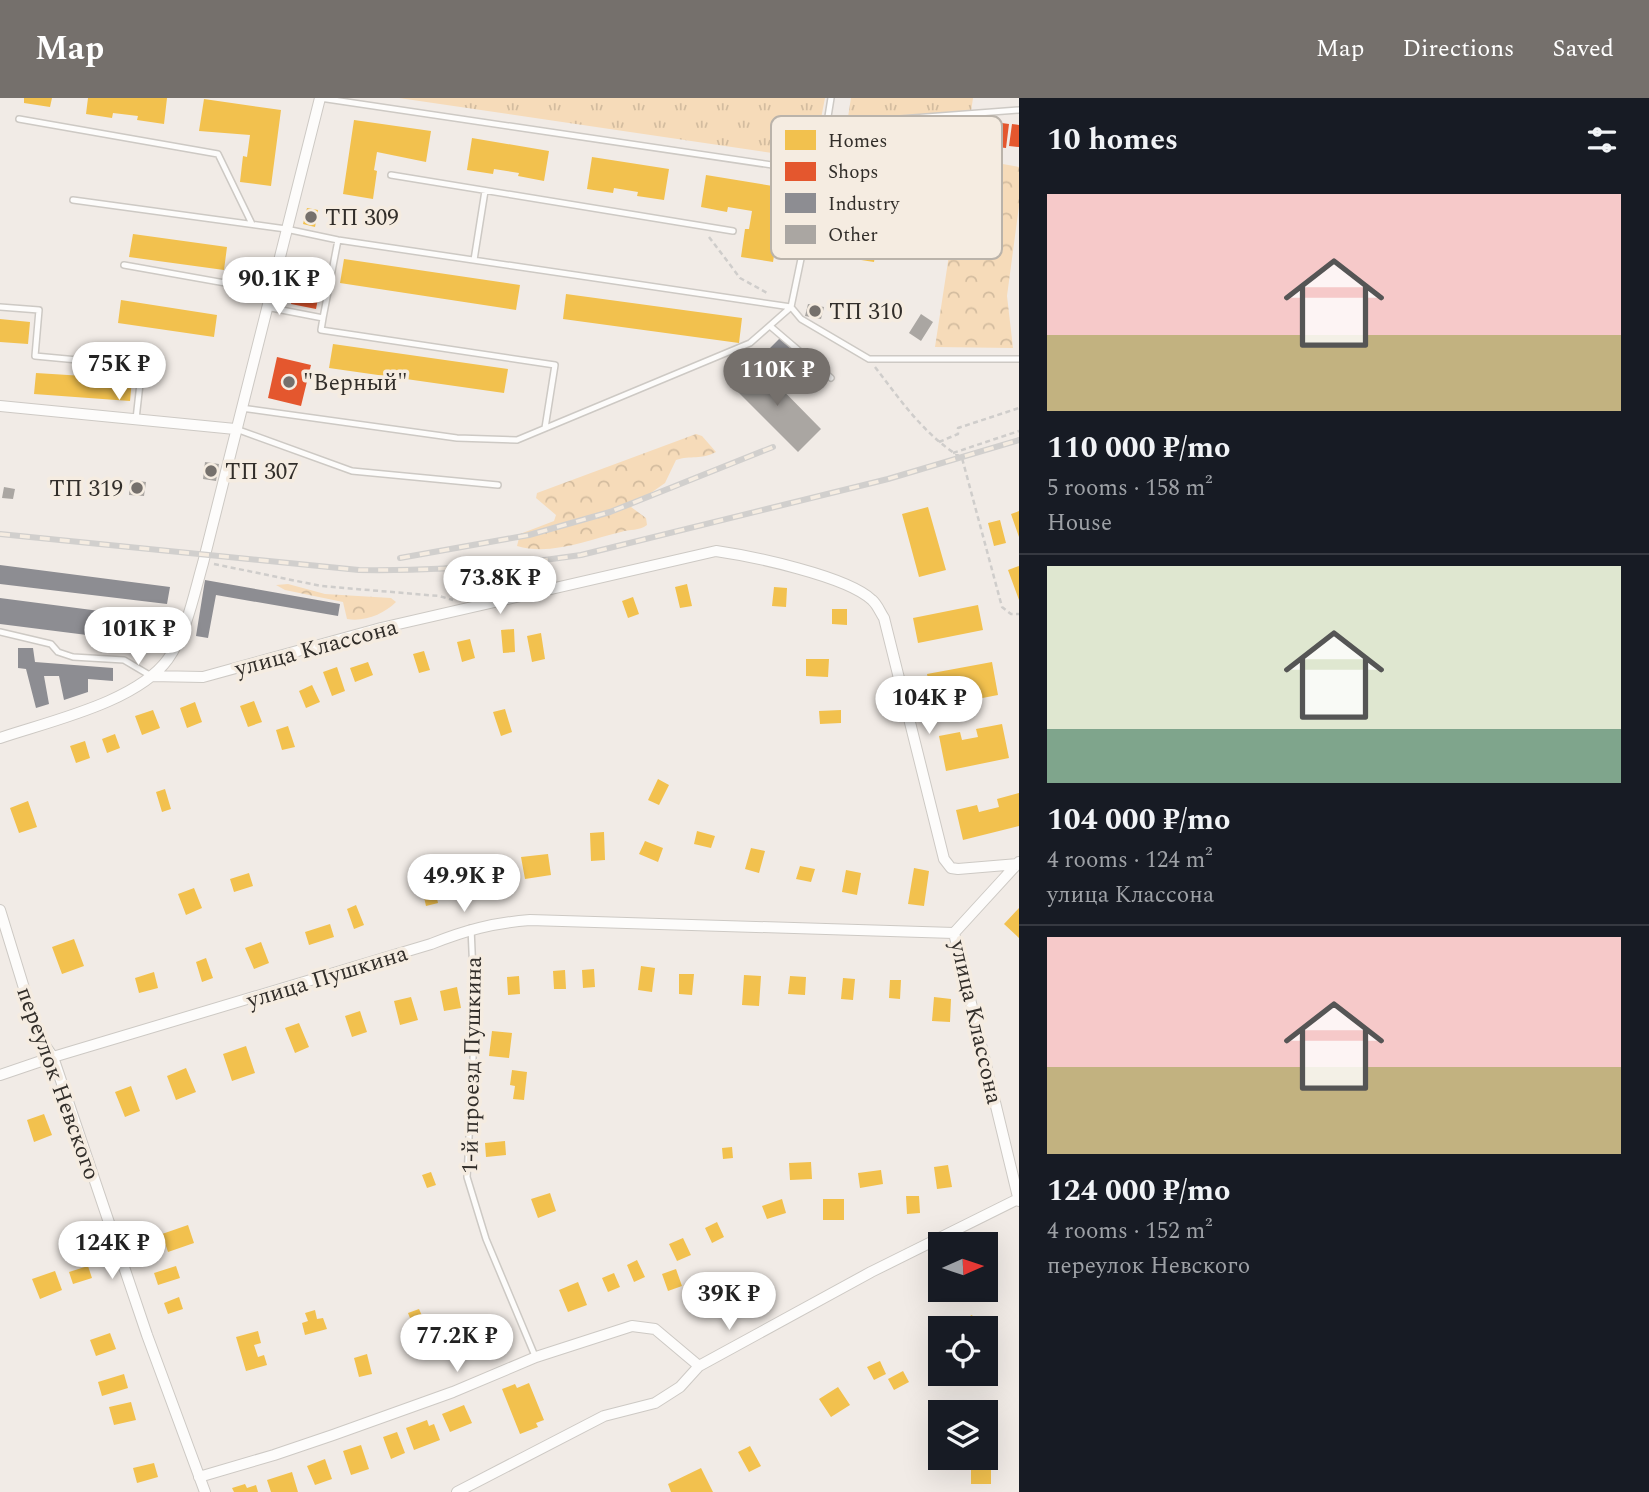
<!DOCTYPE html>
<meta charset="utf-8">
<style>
body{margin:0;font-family:Spectral,serif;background:#20242c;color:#f1f3f6;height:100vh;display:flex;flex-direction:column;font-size:26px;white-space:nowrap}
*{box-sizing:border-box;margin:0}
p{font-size:23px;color:#9ea1a6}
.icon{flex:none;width:38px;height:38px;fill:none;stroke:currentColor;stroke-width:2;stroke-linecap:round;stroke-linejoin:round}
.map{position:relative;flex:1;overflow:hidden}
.side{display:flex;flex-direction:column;background:#171b24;width:630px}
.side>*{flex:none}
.needle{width:46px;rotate:87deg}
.controls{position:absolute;left:928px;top:1134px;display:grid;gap:14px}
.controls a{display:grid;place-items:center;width:70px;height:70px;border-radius:0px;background:#171b24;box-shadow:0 7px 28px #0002;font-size:35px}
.price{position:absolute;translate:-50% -60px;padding:0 16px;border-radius:24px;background:#fff;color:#222;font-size:23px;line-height:46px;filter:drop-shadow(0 2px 4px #0008)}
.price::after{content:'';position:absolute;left:50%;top:42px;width:21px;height:16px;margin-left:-10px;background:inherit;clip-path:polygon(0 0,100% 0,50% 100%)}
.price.active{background:#75706c;color:#fff}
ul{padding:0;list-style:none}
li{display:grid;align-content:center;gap:14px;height:371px;padding:0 28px}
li+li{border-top:2px solid #363941}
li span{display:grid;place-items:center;height:217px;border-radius:0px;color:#555}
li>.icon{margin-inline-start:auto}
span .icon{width:126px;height:126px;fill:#fffc;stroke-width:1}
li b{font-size:30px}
h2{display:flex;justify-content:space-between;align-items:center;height:84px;padding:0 28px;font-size:30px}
header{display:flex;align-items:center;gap:42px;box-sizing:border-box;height:98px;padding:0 35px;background:#75706c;color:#fff}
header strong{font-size:33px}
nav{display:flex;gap:38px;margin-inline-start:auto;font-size:24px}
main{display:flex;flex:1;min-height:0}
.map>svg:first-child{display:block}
.grass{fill:url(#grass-tufts)}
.forest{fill:url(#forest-crowns)}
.homes{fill:#f2c14e}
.shops{fill:#e4572e}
.industry{fill:#8d8d92}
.building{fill:#aaa6a2}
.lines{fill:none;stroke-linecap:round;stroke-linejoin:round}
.lane-casing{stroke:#cdc9c4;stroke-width:8}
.street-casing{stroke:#cdc9c4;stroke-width:12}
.path{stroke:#cfcdcb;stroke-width:2.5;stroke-dasharray:5 3.5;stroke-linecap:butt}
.lane{stroke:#fdfcfb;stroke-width:5}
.street{stroke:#fdfcfb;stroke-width:10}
.rail-casing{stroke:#d1cfcd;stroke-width:6}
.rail{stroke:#f5ece1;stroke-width:3.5;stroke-dasharray:10;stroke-linecap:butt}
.poi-dot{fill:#75706c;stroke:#f5ece1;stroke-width:2.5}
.labels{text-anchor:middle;stroke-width:7;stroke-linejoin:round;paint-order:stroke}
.poi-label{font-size:23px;fill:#322e2a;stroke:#f5ece1;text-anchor:start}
.street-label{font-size:23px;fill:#322e2a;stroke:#f5ece1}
.key{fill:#f5ece1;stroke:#bab3aa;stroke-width:2}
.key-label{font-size:19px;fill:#322e2a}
</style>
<header>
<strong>Map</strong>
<nav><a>Map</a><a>Directions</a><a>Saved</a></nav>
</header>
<main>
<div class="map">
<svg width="1019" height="1394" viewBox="0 0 1019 1394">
<defs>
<pattern id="grass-tufts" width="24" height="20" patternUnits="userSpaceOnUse" patternTransform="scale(1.75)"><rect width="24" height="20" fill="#f6dbb9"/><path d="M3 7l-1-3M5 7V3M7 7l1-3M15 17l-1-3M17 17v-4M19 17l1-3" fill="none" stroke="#d3bc9f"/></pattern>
<pattern id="forest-crowns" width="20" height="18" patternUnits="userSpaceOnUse" patternTransform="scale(1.75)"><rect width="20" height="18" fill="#f6dbb9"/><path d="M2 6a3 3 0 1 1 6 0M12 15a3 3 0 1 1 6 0" fill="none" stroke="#d3bc9f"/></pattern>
</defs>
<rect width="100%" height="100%" fill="#f1ebe6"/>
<path class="grass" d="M399,0H825L813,61Z
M851,0H973L962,76L842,57Z"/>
<path class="forest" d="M964,59L1019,69V108L1007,198L1013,250L935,249Z
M696,336L702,338L716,354C701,362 691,357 676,362L665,385L631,409L646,420L647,427C639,433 630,431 621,434C587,442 551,458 517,448L520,436L554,423L556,417L536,400L537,395Z
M288,486L325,496L391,500L396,504C384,516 365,524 347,521L343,504L285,492L276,487Z"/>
<path class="homes" d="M24,0H52L50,9L24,5Z
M88,0H167L164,26L137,22L138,18L113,15L112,20L86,16Z
M204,1L281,12L271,88L240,84L243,58L247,59L250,37L199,33Z
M354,22L431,33L426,64L377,54L374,72L377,73L373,101L343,96Z
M472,40L549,53L544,83L518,78L519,75L494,71L493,76L467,72Z
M592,59L669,71L664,102L637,98L638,94L614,90L613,95L587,91Z
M706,77L785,90L773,164L741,159L745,131H749L752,113L728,109L727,114L701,109Z
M851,106L883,112L874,164L842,159Z
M307,110L318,112L315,129L303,126Z
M133,136L227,149L224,172L129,159Z
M344,161L520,187L516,212L340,185Z
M566,196L742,220L739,245L563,221Z
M121,202L217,217L214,239L118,225Z
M0,221L30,224L28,246L0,244Z
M333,246L508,271L504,295L329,270Z
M36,275L132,281L130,303L34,296Z
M928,409L946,472L919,479L902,416Z
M1019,413V439L1011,416Z
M1000,422L1006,445L994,448L988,425Z
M1019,468V502L1008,472Z
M687,486L692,508L680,510L675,489Z
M774,489L787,490L786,509L772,508Z
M633,499L639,516L628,520L622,503Z
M978,507L983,532L918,545L913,520Z
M832,511H847V527L832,526Z
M514,531L515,554L503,555L501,532Z
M541,535L545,561L532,564L527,538Z
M470,541L475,560L462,564L457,544Z
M424,553L430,572L419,575L413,556Z
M806,561H829L828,579L806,578Z
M368,564L373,577L355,584L350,570Z
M992,564L998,597L972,602L969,589L951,593L953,606L934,610L927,576Z
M337,569L345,593L332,598L323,574Z
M312,587L320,604L306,610L299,593Z
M254,603L262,624L248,629L240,608Z
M195,604L202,624L187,630L180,610Z
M505,611L512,634L501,638L493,614Z
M153,612L160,630L142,637L135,618Z
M841,612V625L820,626L819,613Z
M1002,626L1009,660L946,673L939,638L960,634L962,642L978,639L976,631Z
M288,628L295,649L282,652L276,632Z
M115,636L120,650L107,655L102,641Z
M85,643L90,660L76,665L70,648Z
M658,681L669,687L659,707L648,702Z
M165,691L171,711L162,714L156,694Z
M1019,695V728L963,742L956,712L977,707L979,714L999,709L997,701Z
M28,703L37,729L19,735L10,710Z
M697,733L715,738L711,750L694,746Z
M604,734L605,762L591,763L590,735Z
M645,743L663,750L658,764L639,756Z
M751,750L765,753L759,775L745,771Z
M548,756L551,777L525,781L521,759Z
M456,760L461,778L450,781L445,763Z
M800,768L815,771L811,784L796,781Z
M914,770L929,773L924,808L908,806Z
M493,772L496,792L482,794L479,774Z
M846,772L861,775L857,797L842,794Z
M249,775L253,788L234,794L230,781Z
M433,783L438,805L426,808L421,786Z
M194,790L202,810L186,817L178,796Z
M356,807L364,827L354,831L347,811Z
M1019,810V840L1004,826Z
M330,826L334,839L309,847L305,834Z
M74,841L84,868L62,876L52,849Z
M261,844L269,865L254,871L245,850Z
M206,860L213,880L202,884L196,864Z
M641,868L655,870L652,894L638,892Z
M594,871L595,889L583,890L582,872Z
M565,872L566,891H554L553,873Z
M154,874L158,890L139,895L135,880Z
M679,876H694L692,897L679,896Z
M744,877L761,878L759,908L742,907Z
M519,878L520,896L508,897L507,879Z
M790,878L806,879L805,897L788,896Z
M843,880L855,881L853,902L841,901Z
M890,882H901L900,901L889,900Z
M457,889L461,910L444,913L440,893Z
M411,899L418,922L400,927L394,903Z
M934,899L951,901L950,924L932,923Z
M360,913L367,934L352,939L345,918Z
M299,925L309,949L295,955L285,930Z
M492,933L512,935L509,960L489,958Z
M246,948L255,975L232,983L223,956Z
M186,970L196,994L176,1002L167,978Z
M512,972L527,974L524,1002L513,1001L515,988L510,987Z
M131,988L140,1013L125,1019L115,994Z
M44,1016L52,1037L34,1044L27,1022Z
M505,1043L506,1057L486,1059L485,1045Z
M732,1049L733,1060L723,1061L722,1050Z
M811,1064L812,1081L790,1082L789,1065Z
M948,1067L952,1089L937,1091L934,1069Z
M881,1072L883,1086L860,1090L858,1075Z
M431,1074L436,1087L427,1090L422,1077Z
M550,1095L556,1113L538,1120L531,1101Z
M906,1098H919L920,1115L907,1116Z
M782,1101L786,1115L767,1121L762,1108Z
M823,1101H844V1122H823Z
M717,1124L724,1139L712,1145L705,1130Z
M188,1127L194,1145L168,1154L162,1136Z
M683,1140L691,1157L677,1163L669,1146Z
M637,1162L645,1179L634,1184L627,1167Z
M88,1168L92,1180L73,1186L69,1174Z
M176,1168L180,1180L158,1187L154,1175Z
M676,1171L682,1188L668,1193L662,1176Z
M55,1173L62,1192L40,1201L32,1181Z
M614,1175L620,1189L608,1194L602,1180Z
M578,1184L587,1207L568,1214L559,1192Z
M179,1199L183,1211L168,1216L164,1205Z
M419,1211L423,1220L431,1218L434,1228L416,1235L408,1215Z
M315,1212L317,1221L323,1220L327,1231L305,1237L302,1225L308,1223L305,1215Z
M972,1217L978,1229L953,1230L952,1227Z
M508,1226L513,1242L501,1246L496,1229Z
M258,1233L261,1245L254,1247L258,1259L264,1257L267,1267L246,1273L236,1239Z
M110,1235L116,1251L96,1258L90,1242Z
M367,1256L372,1276L359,1279L354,1260Z
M880,1263L886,1276L874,1282L867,1269Z
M903,1273L909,1284L894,1292L888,1281Z
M124,1276L128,1290L102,1298L98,1284Z
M529,1285L544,1322L536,1325L538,1329L520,1336L502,1291L515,1286L517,1290Z
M838,1289L850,1307L831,1319L819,1301Z
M131,1304L136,1322L114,1327L109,1309Z
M464,1307L472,1325L450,1334L442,1316Z
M427,1322L429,1328L434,1326L440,1342L414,1352L406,1330Z
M397,1334L405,1355L391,1361L383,1339Z
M361,1347L369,1371L351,1377L343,1353Z
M750,1348L761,1368L749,1374L738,1354Z
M325,1361L332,1381L315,1387L307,1368Z
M154,1365L158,1379L137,1385L133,1370Z
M701,1370L713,1394H671L668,1386Z
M991,1370V1386H971V1371Z
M292,1374L298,1394H271L267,1382Z
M245,1386L247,1390L256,1387L258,1394H234L232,1390Z"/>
<path class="shops" d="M980,22L1009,26L1006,50L977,47Z
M1012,26L1019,27V49L1009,48Z
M300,165L324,170L316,211L291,206Z
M277,259L311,267L301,308L268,300Z"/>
<path class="industry" d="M780,240L795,254L784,266L769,251Z
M0,467L170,489L167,506L0,486Z
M205,482L340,506L338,518L216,497L208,540L196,538Z
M0,500L161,521L158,546L0,526Z
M18,550H33L35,564L113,570V583L88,581V594L64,602L59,578H44L49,606L36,610L26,571L18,570Z"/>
<path class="building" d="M808,206L824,209L821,221L805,218Z
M921,216L933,224L921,243L909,235Z
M757,266L821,331L798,354L733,289Z
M205,364L219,366L216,383L203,381Z
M130,382L146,384L144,398L129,397Z
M4,389L15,391L13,401L2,400Z"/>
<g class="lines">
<defs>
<path id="lane" d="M320,0L819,74
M19,21L218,56L252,126
M827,23L900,21L1019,12
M391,77L733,133
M73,102L286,131L338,142L791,209L819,74L831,0
M474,162L485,93
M124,167L270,193
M0,209L39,212L35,258L142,268L136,321
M266,209L323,220L338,142
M323,220L321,232L555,267L545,330
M770,228L831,280
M241,310L457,340L517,342L750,245L791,209L801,221L869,261H1019
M236,331L352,373L498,387
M0,534L51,546L58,554L73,559L124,562L151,578
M471,830L475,921L467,1079L486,1141L535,1258"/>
<path id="street" d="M0,308L235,331
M151,578L203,579L381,530L716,453C751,458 847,478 872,502C877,506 880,514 884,520L944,761L951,770L958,771L1018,766
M0,640C50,623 137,604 168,561C187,534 194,496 203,465L320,0
M0,812L39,939L53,959L147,1237L205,1394
M954,835L1019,1103
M954,835L1019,764
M0,977L53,959L431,846C466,832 493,825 530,822L954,835
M199,1379L274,1357L333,1337L453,1294L536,1259L632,1228L655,1231L699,1268
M457,1394L604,1318L655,1305L680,1289L699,1268L871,1174L1018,1101"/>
</defs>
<use href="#lane" class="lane-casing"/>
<use href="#street" class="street-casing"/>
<path class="path" d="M709,139L740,180L769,196
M875,269C901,303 925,338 962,360L1002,509L1011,516H1019
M939,344L958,336V330L1019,310
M953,355L1019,333
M214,466L321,488L439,498L453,502"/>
<use href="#lane" class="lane"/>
<use href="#street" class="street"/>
<defs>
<path id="rail" d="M0,436L359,472C433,473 508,468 581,457L888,381L1019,342
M400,460L529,437L610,414L773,349"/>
</defs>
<use href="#rail" class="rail-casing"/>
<use href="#rail" class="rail"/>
</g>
<g class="poi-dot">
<circle cx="311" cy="119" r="7"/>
<circle cx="815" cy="213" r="7"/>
<circle cx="289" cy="284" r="7"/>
<circle cx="211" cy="373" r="7"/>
<circle cx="137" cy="390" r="7"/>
</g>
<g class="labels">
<g class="poi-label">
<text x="325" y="127">ТП 309</text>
<text x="829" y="221">ТП 310</text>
<text x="303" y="292">"Верный"</text>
<text x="225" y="381">ТП 307</text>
<text x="123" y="398" text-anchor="end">ТП 319</text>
</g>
<g class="street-label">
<text transform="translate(316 549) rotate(-15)" y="8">улица Классона</text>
<text transform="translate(327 878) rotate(-17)" y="8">улица Пушкина</text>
<text transform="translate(977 924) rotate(77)" y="8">улица Классона</text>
<text transform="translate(471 967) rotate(-89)" y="8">1-й проезд Пушкина</text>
<text transform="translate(59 985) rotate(70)" y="8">переулок Невского</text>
</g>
</g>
<rect x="771" y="18" width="231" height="143" rx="10" class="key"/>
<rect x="785" y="32" width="31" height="20" fill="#f2c14e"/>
<rect x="785" y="64" width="31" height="19" fill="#e4572e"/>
<rect x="785" y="95" width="31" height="20" fill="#8d8d92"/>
<rect x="785" y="127" width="31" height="19" fill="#aaa6a2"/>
<g class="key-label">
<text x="828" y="49">Homes</text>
<text x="828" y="80">Shops</text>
<text x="828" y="112">Industry</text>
<text x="828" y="143">Other</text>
</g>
</svg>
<div class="controls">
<a><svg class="needle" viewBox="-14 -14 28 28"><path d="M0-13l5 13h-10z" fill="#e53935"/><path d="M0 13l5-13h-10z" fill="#9ea1a6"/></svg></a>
<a><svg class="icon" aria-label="locate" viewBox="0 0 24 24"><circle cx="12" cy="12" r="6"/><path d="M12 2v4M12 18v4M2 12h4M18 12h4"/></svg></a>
<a><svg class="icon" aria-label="layers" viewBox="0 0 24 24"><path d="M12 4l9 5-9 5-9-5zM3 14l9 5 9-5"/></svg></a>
</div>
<b class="price" style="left:279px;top:219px">90.1K ₽</b>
<b class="price" style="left:119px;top:304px">75K ₽</b>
<b class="price active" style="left:777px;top:310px">110K ₽</b>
<b class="price" style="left:500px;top:518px">73.8K ₽</b>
<b class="price" style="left:138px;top:569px">101K ₽</b>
<b class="price" style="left:929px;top:638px">104K ₽</b>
<b class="price" style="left:464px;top:816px">49.9K ₽</b>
<b class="price" style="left:112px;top:1183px">124K ₽</b>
<b class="price" style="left:729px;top:1234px">39K ₽</b>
<b class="price" style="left:457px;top:1276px">77.2K ₽</b>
</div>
<section class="side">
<h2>10 homes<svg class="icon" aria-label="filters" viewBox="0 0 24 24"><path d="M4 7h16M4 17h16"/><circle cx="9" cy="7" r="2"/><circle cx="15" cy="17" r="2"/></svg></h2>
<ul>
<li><span style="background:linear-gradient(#f6c9c9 65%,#c2b280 0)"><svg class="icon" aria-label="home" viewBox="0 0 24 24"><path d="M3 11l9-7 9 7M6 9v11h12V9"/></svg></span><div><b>110 000 ₽/mo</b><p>5 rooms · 158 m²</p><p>House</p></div></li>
<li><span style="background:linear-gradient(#dfe7d0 75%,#7fa58c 0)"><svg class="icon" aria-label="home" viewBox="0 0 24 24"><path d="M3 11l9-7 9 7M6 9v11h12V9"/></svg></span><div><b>104 000 ₽/mo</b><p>4 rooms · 124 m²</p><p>улица Классона</p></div></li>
<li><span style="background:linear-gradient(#f6c9c9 60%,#c2b280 0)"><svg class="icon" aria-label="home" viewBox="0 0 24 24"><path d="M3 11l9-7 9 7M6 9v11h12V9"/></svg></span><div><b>124 000 ₽/mo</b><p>4 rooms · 152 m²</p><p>переулок Невского</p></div></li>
</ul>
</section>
</main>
